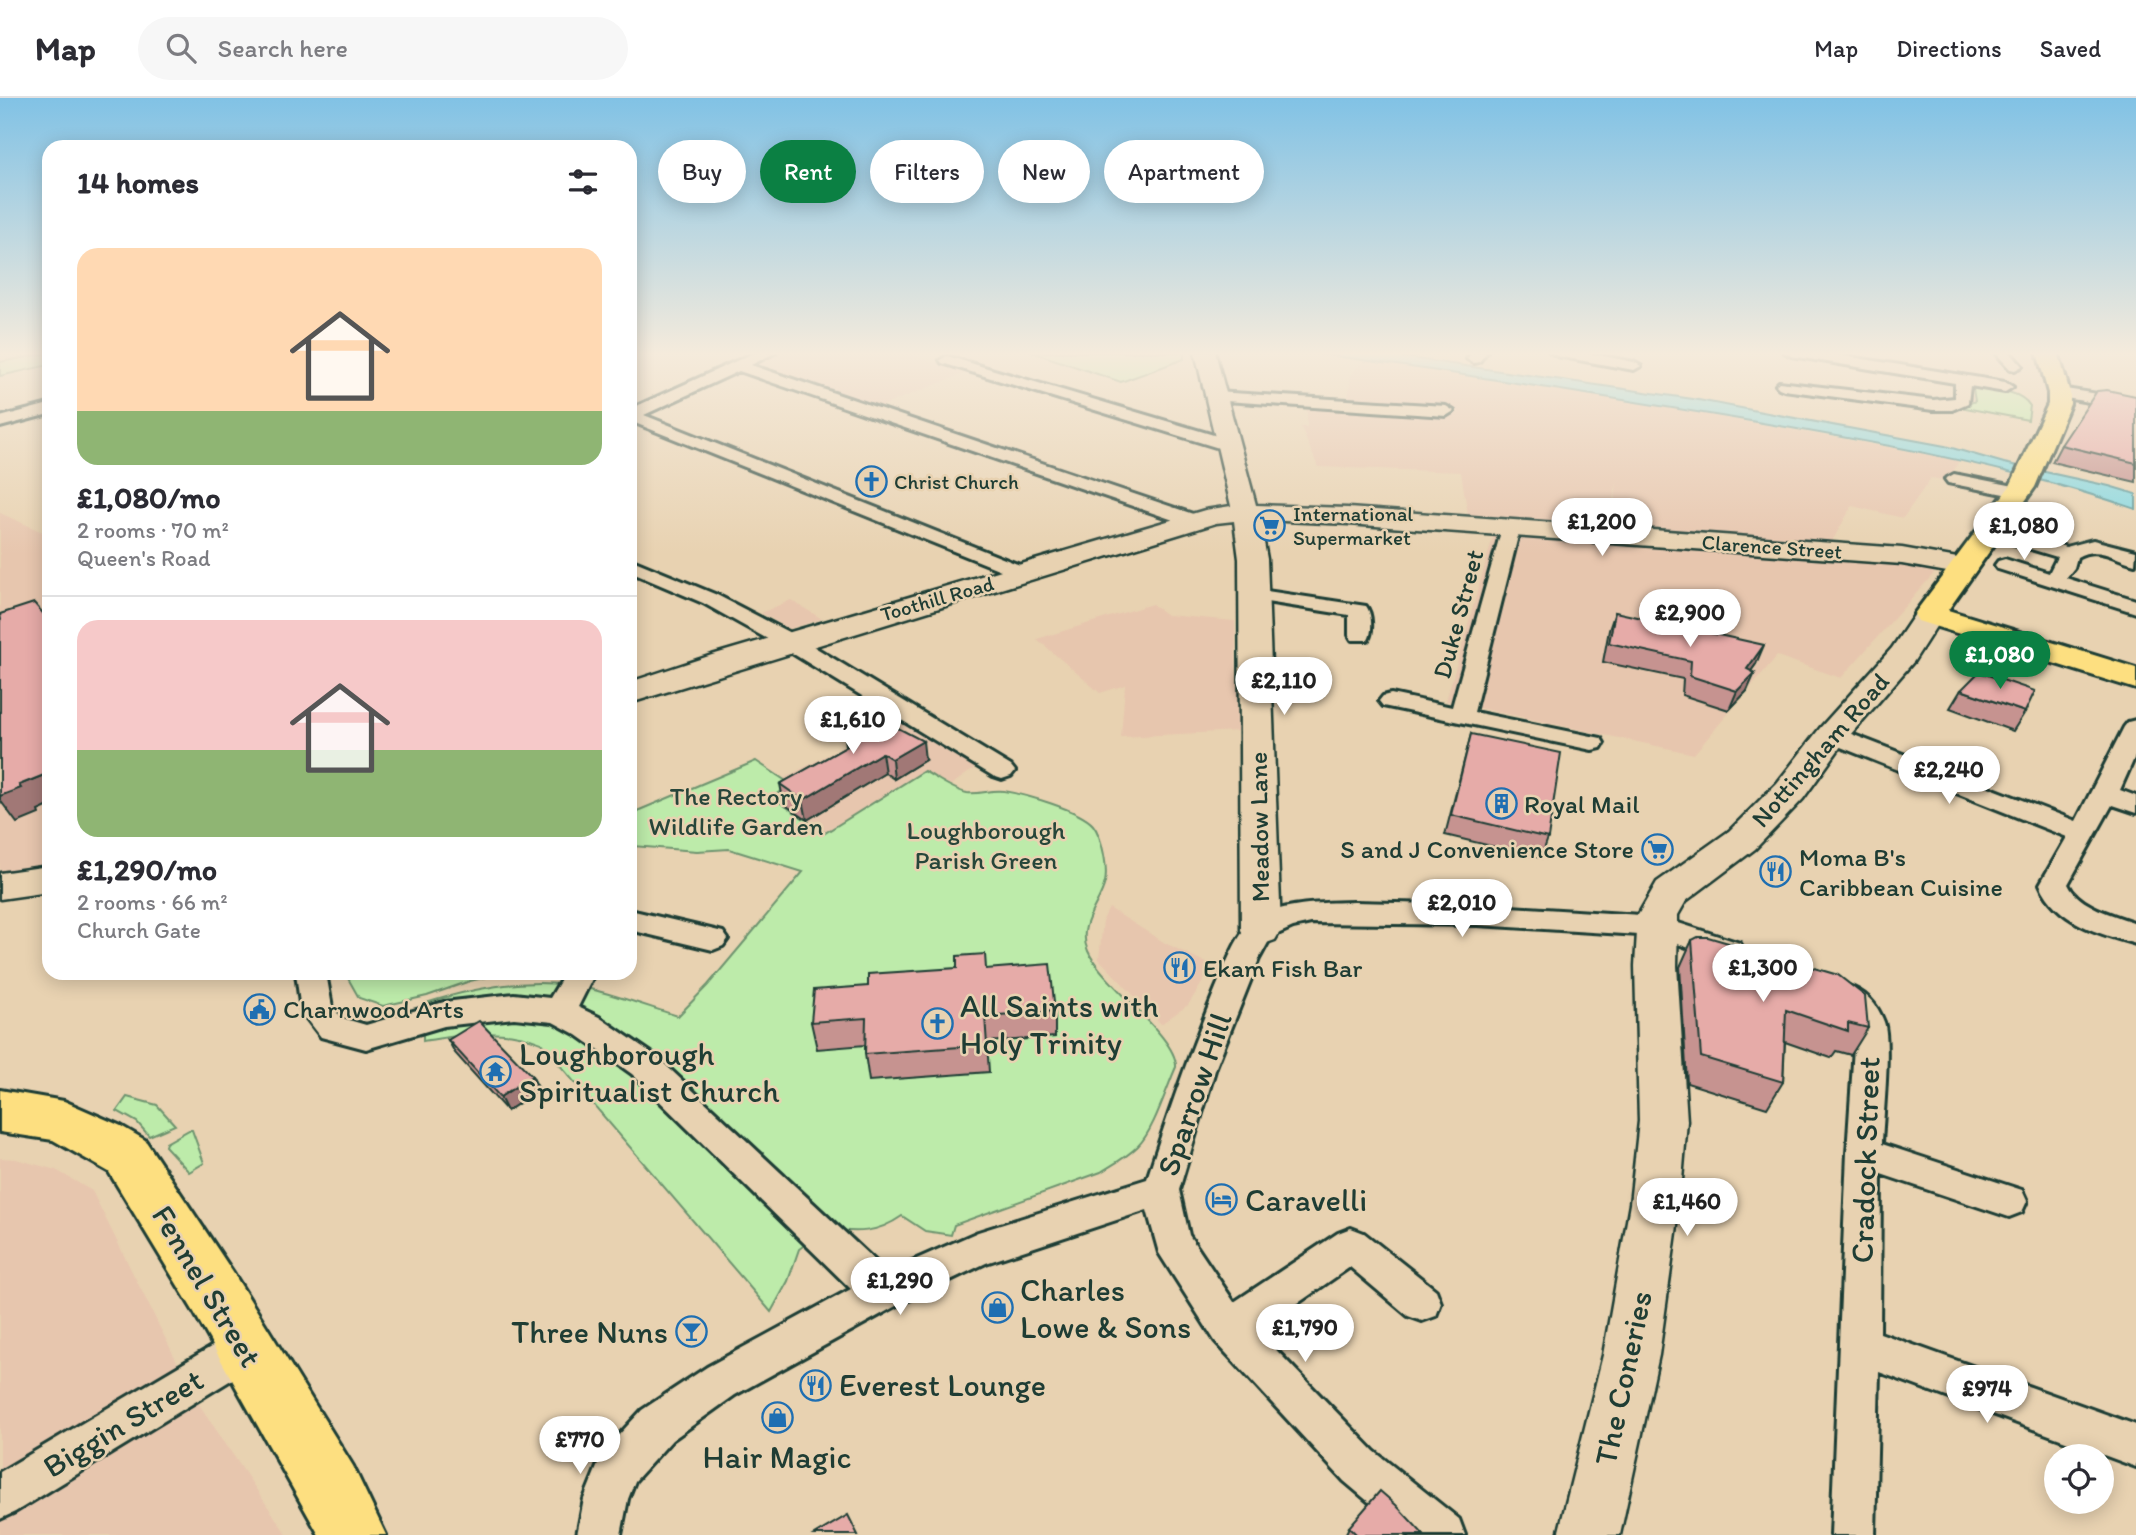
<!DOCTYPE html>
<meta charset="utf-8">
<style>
body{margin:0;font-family:Itim,sans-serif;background:#f7f7f7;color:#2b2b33;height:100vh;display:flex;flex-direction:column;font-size:26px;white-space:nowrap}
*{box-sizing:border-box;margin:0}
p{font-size:23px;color:#7c7c81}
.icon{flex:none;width:38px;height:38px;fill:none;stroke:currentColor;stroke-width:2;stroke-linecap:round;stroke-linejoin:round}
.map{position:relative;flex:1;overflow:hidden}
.sheet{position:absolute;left:42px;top:42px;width:595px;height:840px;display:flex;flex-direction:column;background:#fff;border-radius:21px;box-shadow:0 4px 18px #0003}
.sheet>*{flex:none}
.guide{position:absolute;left:658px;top:42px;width:665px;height:63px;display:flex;gap:14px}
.fabs{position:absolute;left:2044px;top:1346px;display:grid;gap:14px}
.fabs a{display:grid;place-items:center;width:70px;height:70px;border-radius:50%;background:#fff;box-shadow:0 4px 18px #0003;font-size:35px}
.price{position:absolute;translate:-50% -60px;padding:0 16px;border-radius:24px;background:#fff;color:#222;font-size:23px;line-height:46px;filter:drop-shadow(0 2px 4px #0008)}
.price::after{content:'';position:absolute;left:50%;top:42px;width:21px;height:16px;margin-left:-10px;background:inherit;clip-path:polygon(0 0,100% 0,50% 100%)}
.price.current{background:#0b8043;color:#fff}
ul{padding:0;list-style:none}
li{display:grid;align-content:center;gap:14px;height:371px;padding:0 35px}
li+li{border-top:2px solid #e1e1e2}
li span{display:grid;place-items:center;height:217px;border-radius:21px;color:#555}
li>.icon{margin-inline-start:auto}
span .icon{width:126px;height:126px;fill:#fffc;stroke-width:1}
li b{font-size:30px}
h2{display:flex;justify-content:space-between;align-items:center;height:84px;padding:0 35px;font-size:30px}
.pill{padding:0 24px;border-radius:32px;background:#fff;box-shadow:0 4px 18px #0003;font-size:24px;line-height:63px}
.pill.current{background:#0b8043;color:#fff}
header{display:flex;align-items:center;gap:42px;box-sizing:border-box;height:98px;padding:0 35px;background:#fff;border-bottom:2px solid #e1e1e2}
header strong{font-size:33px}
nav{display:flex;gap:38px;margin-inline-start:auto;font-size:24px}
.search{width:490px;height:63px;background:#f7f7f7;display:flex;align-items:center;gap:18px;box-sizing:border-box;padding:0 24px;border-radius:38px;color:#7c7c81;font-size:26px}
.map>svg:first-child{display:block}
.built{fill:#e7c6ae}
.green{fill:#bdebaa;stroke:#6e946f;stroke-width:2}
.water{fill:#87d8e1;stroke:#5d9a9c;stroke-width:2}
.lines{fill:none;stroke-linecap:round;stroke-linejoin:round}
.street-casing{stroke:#1f3d34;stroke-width:6}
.secondary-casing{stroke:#1f3d34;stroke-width:5}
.primary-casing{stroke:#1f3d34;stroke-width:6}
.highway-casing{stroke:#1f3d34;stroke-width:6}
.street{fill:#e8d2b1;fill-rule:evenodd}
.secondary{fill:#e8d2b1;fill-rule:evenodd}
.primary{fill:#fddf80;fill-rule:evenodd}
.highway{fill:#fddf80;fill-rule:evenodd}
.wall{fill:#c69390;stroke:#1f3d34;stroke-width:2}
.shaded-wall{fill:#a17876;stroke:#1f3d34;stroke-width:2}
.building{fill:#e6aba8;stroke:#1f3d34;stroke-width:2}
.labels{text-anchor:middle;stroke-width:5;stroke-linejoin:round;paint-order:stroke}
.far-poi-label{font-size:21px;fill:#1f3d34;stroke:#e8d2b1;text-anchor:start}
.far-street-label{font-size:21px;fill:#1f3d34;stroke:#e8d2b1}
.street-label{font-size:26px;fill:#1f3d34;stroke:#e8d2b1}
.park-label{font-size:26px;fill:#27463a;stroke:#e8d2b1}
.poi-label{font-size:26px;fill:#1f3d34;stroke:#e8d2b1;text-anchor:start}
.near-poi-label{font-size:32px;fill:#1f3d34;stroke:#e8d2b1;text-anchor:start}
.near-street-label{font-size:32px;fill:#1f3d34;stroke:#e8d2b1}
</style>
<header>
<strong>Map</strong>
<div class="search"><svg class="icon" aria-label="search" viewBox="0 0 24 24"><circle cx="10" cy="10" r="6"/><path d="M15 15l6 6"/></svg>Search here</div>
<nav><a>Map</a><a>Directions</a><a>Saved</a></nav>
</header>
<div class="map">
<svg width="2136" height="1437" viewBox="0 0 2136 1437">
<rect width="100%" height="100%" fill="#e8d2b1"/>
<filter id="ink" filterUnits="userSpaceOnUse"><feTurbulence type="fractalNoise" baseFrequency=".0143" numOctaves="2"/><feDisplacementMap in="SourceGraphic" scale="14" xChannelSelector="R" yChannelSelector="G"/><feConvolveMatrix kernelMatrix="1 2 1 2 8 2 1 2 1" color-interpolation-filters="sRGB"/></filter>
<g filter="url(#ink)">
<path class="built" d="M782,254H901L967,274L877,310L749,268Z
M1363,262L1660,308L1959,362L1949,383L1931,380L1903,420L1852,408L1831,445L1612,429L1617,383L1607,428L1468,418L1461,374L1318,369L1301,329H1307V308L1347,311L1351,277Z
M0,415L49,437V770L0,779Z
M1497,425L1945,463L1841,580L1777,558L1694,656L1446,603Z
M791,502L822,521L789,531L761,515Z
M1152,506L1167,517L1235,523L1238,633L1121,639L1125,587L1100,595L1037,541Z
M895,621L978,668L951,687L924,674L825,735L771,698L793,687L784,680Z
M1109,810L1165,845L1213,868L1188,907L1161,926L1099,861L1103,822Z
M0,1060L16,1061L56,1072L92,1093L196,1302L287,1437H0Z"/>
<path class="green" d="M1032,254H1184V261L1121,284Z
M49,255V267L0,278V264Z
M1977,289C1995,291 2021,293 2030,308L2028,322L1960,309L1975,303L1973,291Z
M756,663L792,687L772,699L825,735L924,673C937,680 953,692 967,695C979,697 992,691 1004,693C1024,696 1080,712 1093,727C1102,738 1108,770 1105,784C1100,807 1076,827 1088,853C1103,887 1178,939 1176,969C1166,991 1154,1032 1138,1048C1127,1059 1114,1066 1101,1074L954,1127L951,1137L925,1133L902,1118C878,1135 856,1136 828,1130L799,1151L788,1183L771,1214L541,945C502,928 464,937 423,943V906C475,889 535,877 590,891C619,898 649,909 678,918L708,887L803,774L729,751L697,753L633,748L630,754V716Z
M345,875H504L470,883L427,898L383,908L359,900Z
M127,999L157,1007L175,1027L149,1038L137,1024L117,1013Z
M189,1032H192L204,1065L189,1074L165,1048L166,1045Z"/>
<path class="water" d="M1306,254H1369L1693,301L1945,348L2004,365L2109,388L2136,396V411C2007,367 1873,344 1739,321C1595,297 1451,274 1306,254Z"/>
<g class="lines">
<defs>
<path id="street" d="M756,254H776L751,267L1199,418L1201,422L1192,428L1185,426L739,273L644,317L1030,471L1033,475L1030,479L1023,481L630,323V311Z
M1472,254H1487L1479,264L1474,265L1467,261Z
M1550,254H1583L1634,264L1641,268L1634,272L1557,258Z
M1784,254H1820L2005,284L2013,289L2005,294L1970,288L1968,305L1952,312H1933L1784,292L1779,290L1776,287L1779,284L1933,302L1955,300V285L1791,258Z
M1995,254H2010L2022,268L2015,272L2010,271Z
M947,258L1234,343L1236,347L1228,352L1222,351L942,265L940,262Z
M2059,290L2136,302V312L2054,298L2051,295L2054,292Z
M1216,294L1446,308L1454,313L1446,318L1211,302L1208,299L1211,296Z
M49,306V316L0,329V319Z
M1954,376L2019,389L2028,394L2019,399L1948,385L1945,381Z
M1511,424L1520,430L1474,614L1601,640L1604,645L1601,650L1592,652L1383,608L1379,603L1383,598L1391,596L1452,609L1502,430Z
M1991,427L2066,449L2093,442L2136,453L2135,466C2114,461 2098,447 2077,459L2074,470L2066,480L2136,502V515L1998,471L1995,467L1998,463L2005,461L2049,475L2057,459L1984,437L1982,433Z
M630,461L717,497L798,539L1011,668L1015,673L1011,678L1002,681L993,678L782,549L703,505L630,474Z
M1254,491L1366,508C1372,515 1373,534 1368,542H1352L1349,537V517L1247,501L1244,497L1247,493Z
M2136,622V656L2120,692L2136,698V715L2112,707L2068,786C2079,809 2114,817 2136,825V846C2099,836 2056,824 2040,786L2067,739L1823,642L1820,637L1823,632L1832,630L1841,632L2076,723L2124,629L2128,624Z
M1354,804L1478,807L1657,818L1740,845L1744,853L1740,861L1729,864L1655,838L1478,827L1311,825L1293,829L1271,839L1259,861L1216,969L1179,1092L1189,1137L1234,1204L1338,1135L1351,1130L1364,1135L1436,1192L1441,1205L1436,1218L1422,1223L1408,1218L1350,1169L1258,1233L1374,1353L1459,1421L1465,1437H1408L1344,1383L1215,1243L1159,1155L1147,1112L986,1165L896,1208L735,1297L672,1342L635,1383L628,1401L621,1437H577L584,1401L603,1354L642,1312L707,1269L851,1191L632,976L577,937L553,924L514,920L444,928L366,951L321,939L301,913L296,875H326L332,909L342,920L366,927L444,904L514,896L550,900L565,875H595L578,909L599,919L656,958L887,1174L978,1134L1147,1081C1168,1016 1190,953 1216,890C1224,872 1236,837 1251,825C1275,804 1324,805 1354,804Z
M630,812L723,834L728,841L723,848L713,852L630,832Z
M1846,887C1865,893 1877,905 1884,924C1891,945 1883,1020 1882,1046L2022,1092L2027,1103L2022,1114L2009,1119L1881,1076L1880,1235L2136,1327V1369L1879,1274L1875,1437H1831L1847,1055L1854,949L1853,926L1849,917L1835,907L1831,899L1835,891Z
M245,1231L259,1237L265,1251L259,1265L15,1414L0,1421V1374L231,1237Z"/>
<path id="secondary" d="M1195,254H1215L1256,407L1348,410L1902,450L1974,463L1978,469L1974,475L1964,477L1902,466L1348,426L1260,422L1267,461L1281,832L1275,842L1261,847L1247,842L1241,832L1239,461L1234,423L1216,425L630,605V584L712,557L1205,412L1231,408Z
M1929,507L1939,510L1944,516L1914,563L1844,644L1803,701L1755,751L1686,803L1678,817L1677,868L1687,1023L1680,1106L1659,1257L1620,1437H1558L1603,1257L1630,1106L1639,1023L1635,868L1638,817L1657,784L1729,733L1777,685L1820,630L1892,550L1919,510Z
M49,768V794L0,801V775Z"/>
<path id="primary" d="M2037,254H2058L2070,295V306L2035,389L1948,512L2136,570V591L1918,523L1914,516L2010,388L2048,306V295Z"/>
<path id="highway" d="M0,992L64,1003L121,1028L145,1042L234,1176L353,1368L386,1437H319L194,1214L109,1074L53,1042L0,1034Z"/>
</defs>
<use href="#street" class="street-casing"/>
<use href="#secondary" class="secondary-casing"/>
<use href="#primary" class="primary-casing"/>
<use href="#highway" class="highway-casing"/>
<use href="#street" class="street"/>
<use href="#secondary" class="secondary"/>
<use href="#primary" class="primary"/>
<use href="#highway" class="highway"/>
</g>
<path class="wall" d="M2136,298V384L2052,364L2061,347Z
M1615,514L1756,566L1751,573L1747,593L1729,612L1682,597L1683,581L1603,564L1609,532Z
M1961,592L2025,614L2013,633L1950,610Z
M1471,636L1548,740L1541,760L1445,737Z
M845,638L925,662L894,681L885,675L807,722L784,706L780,686L846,649Z
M1692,842L1868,930L1851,957L1836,953L1831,960L1785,944L1783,984L1767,1010L1687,985L1680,869Z
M986,871L1055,913V939L987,944L989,974L869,983L865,956V947L817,951L811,924L868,888Z
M448,942L532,978L539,992L507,1013L455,955Z
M1349,1429L1424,1437H1345Z"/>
<path class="shaded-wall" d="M1764,547L1756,566L1739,590L1747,571Z
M1755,575L1747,593L1729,612L1737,593Z
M923,643L925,662L894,681L892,661Z
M882,655L885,675L807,722L803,702Z
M49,675V708L38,713L39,716L17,725L0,702V698L19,687Z
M532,978L539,992L507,1013L500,999Z"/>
<path class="building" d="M2107,292L2136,298V365L2061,347L2097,293Z
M34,505L49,522V675L19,687L21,690L0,698V523L1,522L0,516Z
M1615,514L1764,547L1747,571L1755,575L1737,593L1690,578L1691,563L1609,545Z
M1979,574L2035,593L2025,614L1961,592Z
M877,619L923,643L892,661L882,655L803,702L780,686L855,644L845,638Z
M1471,636L1561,655L1548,740L1451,717Z
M1698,839H1708L1838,877L1865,898L1868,930L1848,925V933L1786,912L1783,984L1701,959L1692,842Z
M985,856L986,871L1050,866L1055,913L985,918L987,947L865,956L866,920L811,924L814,892L868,888V876L957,870V858Z
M479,923L532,978L500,999L448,942Z
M1380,1393L1396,1407L1424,1437H1357L1349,1429Z
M848,1417L858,1437H814Z"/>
</g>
<linearGradient id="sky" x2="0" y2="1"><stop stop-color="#81c2e5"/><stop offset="0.56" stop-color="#f5ebdc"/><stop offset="1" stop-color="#f5ebdc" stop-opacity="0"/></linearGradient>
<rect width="2136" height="456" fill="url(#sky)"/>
<defs>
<symbol id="church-ring" viewBox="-11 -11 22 22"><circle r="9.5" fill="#e8d2b1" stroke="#1f6fb2" stroke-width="1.5"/><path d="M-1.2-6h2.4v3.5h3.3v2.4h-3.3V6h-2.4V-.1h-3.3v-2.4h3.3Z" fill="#1f6fb2"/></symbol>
<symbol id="supermarket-ring" viewBox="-11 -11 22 22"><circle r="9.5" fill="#e8d2b1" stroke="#1f6fb2" stroke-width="1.5"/><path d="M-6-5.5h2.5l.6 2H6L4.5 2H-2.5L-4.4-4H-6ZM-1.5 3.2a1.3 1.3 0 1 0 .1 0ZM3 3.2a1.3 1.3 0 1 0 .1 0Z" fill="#1f6fb2"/></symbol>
<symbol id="building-ring" viewBox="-11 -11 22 22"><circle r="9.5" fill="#e8d2b1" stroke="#1f6fb2" stroke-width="1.5"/><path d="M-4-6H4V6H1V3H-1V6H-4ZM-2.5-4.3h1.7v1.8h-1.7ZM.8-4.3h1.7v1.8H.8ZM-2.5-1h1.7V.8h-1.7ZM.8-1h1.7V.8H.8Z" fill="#1f6fb2"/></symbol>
<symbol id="restaurant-ring" viewBox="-11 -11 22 22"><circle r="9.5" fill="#e8d2b1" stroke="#1f6fb2" stroke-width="1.5"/><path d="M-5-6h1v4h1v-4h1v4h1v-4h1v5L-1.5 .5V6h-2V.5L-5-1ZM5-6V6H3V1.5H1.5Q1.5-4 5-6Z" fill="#1f6fb2"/></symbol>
<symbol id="civic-ring" viewBox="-11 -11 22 22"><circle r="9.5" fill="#e8d2b1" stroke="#1f6fb2" stroke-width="1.5"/><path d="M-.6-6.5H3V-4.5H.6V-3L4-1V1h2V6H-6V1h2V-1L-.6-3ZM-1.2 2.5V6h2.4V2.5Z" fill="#1f6fb2"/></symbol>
<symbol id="temple-ring" viewBox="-11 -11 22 22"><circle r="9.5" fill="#e8d2b1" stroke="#1f6fb2" stroke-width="1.5"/><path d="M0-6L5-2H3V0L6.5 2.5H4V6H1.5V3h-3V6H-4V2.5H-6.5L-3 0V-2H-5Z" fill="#1f6fb2"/></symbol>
<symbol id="hotel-ring" viewBox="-11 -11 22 22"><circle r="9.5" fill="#e8d2b1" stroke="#1f6fb2" stroke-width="1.5"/><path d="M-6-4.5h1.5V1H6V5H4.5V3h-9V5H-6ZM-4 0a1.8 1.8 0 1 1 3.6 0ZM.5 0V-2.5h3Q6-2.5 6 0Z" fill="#1f6fb2"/></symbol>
<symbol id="shop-ring" viewBox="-11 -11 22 22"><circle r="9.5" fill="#e8d2b1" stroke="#1f6fb2" stroke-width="1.5"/><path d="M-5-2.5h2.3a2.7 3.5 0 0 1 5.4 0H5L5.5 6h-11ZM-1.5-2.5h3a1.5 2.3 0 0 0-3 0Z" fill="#1f6fb2"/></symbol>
<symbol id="bar-ring" viewBox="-11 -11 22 22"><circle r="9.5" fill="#e8d2b1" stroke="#1f6fb2" stroke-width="1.5"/><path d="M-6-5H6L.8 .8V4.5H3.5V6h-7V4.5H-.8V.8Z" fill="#1f6fb2"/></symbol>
</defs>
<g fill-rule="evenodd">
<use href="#church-ring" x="854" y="366" width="35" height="35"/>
<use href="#supermarket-ring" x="1252" y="410" width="35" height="35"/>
<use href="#building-ring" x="1484" y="688" width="35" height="35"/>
<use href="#supermarket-ring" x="1640" y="734" width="35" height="35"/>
<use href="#restaurant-ring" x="1758" y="756" width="35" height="35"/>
<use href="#restaurant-ring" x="1162" y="852" width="35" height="35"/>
<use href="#civic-ring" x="242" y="894" width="35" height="35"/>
<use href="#church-ring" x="920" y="908" width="35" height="35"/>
<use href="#temple-ring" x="478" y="956" width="35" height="35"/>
<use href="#hotel-ring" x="1204" y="1084" width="35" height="35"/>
<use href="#shop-ring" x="980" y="1192" width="35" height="35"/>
<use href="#bar-ring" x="674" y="1216" width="35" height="35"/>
<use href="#restaurant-ring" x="798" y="1270" width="35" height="35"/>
<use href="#shop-ring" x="760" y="1302" width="35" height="35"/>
</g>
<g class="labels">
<g class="far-poi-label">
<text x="894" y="391">Christ Church</text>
<text x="1293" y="423">International<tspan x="1293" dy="24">Supermarket</tspan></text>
</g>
<g class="far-street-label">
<text transform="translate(1772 449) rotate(4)" y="7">Clarence Street</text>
<text transform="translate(937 501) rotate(-16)" y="7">Toothill Road</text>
</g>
<g class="street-label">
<text transform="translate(1458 516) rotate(-75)" y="9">Duke Street</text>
<text transform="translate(1820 652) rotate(-49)" y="9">Nottingham Road</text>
<text transform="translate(1259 729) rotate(-91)" y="9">Meadow Lane</text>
</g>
<g class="park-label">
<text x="736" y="707">The Rectory<tspan x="736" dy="30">Wildlife Garden</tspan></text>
<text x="986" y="741">Loughborough<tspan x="986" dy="30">Parish Green</tspan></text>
</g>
<g class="poi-label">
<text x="1524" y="715">Royal Mail</text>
<text x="1634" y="760" text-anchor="end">S and J Convenience Store</text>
<text x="1799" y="768">Moma B's<tspan x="1799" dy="30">Caribbean Cuisine</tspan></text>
<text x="1203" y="879">Ekam Fish Bar</text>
<text x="283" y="920">Charnwood Arts</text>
</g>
<g class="near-poi-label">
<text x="960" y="919">All Saints with<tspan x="960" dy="37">Holy Trinity</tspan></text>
<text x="519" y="967">Loughborough<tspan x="519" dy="37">Spiritualist Church</tspan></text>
<text x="1245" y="1113">Caravelli</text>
<text x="1020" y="1203">Charles<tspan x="1020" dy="37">Lowe &amp; Sons</tspan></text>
<text x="668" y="1245" text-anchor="end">Three Nuns</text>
<text x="839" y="1298">Everest Lounge</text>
<text x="777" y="1370" text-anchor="middle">Hair Magic</text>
</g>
<g class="near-street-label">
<text transform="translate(1194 996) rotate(-71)" y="11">Sparrow Hill</text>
<text transform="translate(1865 1062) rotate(-88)" y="11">Cradock Street</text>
<text transform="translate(207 1188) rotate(59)" y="11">Fennel Street</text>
<text transform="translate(1623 1280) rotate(-78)" y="11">The Coneries</text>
<text transform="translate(123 1325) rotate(-31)" y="11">Biggin Street</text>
</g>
</g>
</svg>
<div class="fabs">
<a><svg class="icon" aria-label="locate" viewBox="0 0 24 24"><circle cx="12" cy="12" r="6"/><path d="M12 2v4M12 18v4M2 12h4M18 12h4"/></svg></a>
</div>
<b class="price" style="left:1602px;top:460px">£1,200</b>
<b class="price" style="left:2024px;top:464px">£1,080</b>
<b class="price" style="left:1690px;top:551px">£2,900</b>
<b class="price current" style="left:2000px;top:593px">£1,080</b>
<b class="price" style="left:1284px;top:619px">£2,110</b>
<b class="price" style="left:853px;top:658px">£1,610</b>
<b class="price" style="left:1949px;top:708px">£2,240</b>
<b class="price" style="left:1462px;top:841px">£2,010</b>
<b class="price" style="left:1763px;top:906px">£1,300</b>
<b class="price" style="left:1687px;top:1140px">£1,460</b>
<b class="price" style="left:900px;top:1219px">£1,290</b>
<b class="price" style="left:1305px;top:1266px">£1,790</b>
<b class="price" style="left:1987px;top:1327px">£974</b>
<b class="price" style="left:580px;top:1378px">£770</b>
<div class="guide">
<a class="pill">Buy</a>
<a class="pill current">Rent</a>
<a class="pill">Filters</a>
<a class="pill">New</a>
<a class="pill">Apartment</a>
</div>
<section class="sheet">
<h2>14 homes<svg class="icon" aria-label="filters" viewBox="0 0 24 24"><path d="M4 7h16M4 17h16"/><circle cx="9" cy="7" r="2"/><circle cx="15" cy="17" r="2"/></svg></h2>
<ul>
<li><span style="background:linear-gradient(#ffd9b3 75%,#8fb573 0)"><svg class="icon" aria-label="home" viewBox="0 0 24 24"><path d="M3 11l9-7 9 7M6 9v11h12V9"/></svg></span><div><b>£1,080/mo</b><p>2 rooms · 70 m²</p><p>Queen's Road</p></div></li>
<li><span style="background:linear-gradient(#f6c9c9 60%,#8fb573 0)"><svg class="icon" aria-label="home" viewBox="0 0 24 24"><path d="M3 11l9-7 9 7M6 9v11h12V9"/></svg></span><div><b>£1,290/mo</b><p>2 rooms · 66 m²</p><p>Church Gate</p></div></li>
</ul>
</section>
</div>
